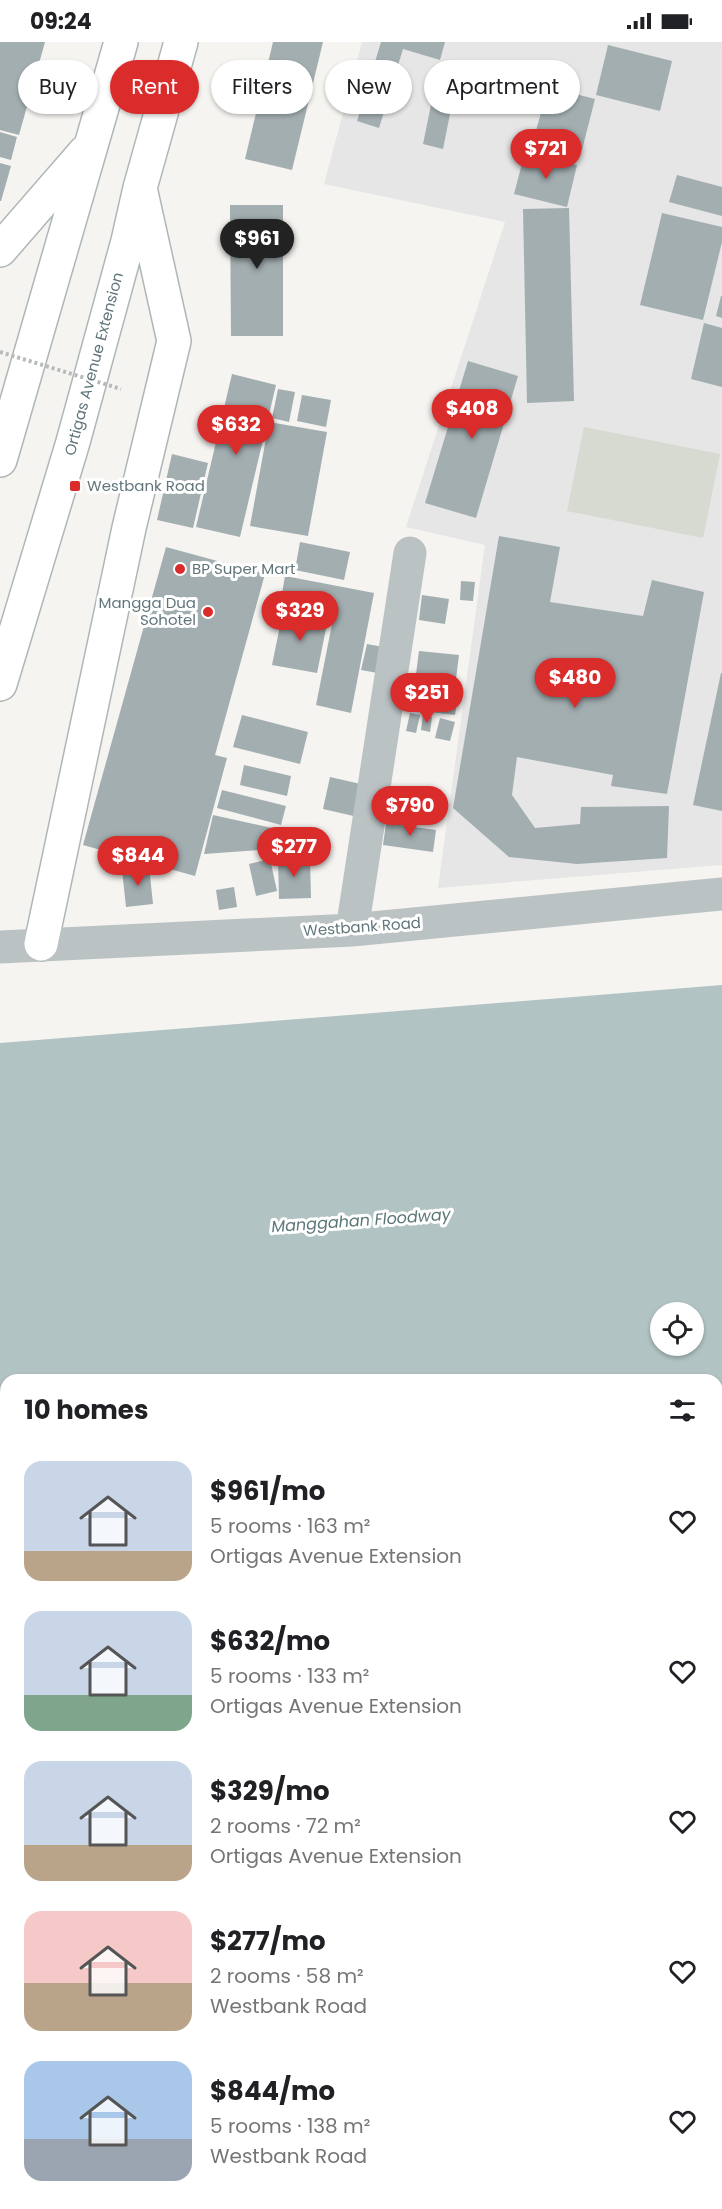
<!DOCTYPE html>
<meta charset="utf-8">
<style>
body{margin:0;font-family:Poppins,sans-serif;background:#f2f2f2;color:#202124;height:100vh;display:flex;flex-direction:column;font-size:22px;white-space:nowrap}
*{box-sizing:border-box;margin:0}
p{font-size:20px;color:#757577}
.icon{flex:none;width:33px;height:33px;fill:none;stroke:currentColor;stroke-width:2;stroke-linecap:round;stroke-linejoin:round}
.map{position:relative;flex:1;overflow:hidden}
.drawer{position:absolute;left:0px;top:1332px;width:723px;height:836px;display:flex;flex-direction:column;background:#fff;border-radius:18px 18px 0 0;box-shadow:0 2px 4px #0004}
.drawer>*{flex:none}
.guide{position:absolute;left:18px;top:18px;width:687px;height:54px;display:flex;gap:12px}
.buttons{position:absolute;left:650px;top:1260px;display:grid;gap:12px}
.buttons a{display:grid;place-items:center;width:54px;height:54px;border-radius:50%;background:#fff;box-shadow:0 2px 4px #0004;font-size:30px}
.price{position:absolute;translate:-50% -51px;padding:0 14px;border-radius:21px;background:#db2c2c;color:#fff;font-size:20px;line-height:39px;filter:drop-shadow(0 2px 3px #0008)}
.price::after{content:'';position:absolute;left:50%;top:36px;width:18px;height:14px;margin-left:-9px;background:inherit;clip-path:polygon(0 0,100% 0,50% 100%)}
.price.current{background:#222;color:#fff}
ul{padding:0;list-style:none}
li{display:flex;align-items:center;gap:18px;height:150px;padding:0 24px}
li span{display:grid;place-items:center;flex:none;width:168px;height:120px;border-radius:18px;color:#555}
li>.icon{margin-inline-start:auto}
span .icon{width:72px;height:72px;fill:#fffc;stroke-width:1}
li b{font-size:26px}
h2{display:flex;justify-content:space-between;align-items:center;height:72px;padding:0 24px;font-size:26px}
.tag{padding:0 21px;border-radius:27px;background:#fff;box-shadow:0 2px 4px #0004;font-size:21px;line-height:54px}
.tag.current{background:#db2c2c;color:#fff}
.status{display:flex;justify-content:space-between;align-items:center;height:42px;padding:0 30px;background:#fff;direction:ltr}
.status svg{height:16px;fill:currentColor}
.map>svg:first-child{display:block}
.built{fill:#e5e6e5}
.green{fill:#d6dad1}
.water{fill:#b2c3c3;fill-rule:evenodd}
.building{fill:#a3aeb1}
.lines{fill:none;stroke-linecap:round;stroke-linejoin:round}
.major-casing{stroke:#afb6b8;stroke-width:36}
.minor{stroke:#bbc2c3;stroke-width:33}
.major{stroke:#fff;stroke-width:33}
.path-bridge{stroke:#b6babb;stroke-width:4;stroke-dasharray:3 3;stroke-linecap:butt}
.poi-dot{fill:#db2c2c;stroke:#fff;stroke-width:2}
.labels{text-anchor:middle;stroke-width:6;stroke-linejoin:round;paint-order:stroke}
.street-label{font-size:15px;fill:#61767b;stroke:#fff}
.poi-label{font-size:15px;fill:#61767b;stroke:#fff;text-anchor:start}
.water-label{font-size:16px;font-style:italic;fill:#5c7677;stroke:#fff}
</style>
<div class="status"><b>09:24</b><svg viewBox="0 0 49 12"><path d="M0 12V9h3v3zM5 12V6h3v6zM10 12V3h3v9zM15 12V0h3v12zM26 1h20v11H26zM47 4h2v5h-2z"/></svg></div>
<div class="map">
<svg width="722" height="2167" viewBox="0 0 722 2167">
<rect width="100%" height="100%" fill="#f5f4f1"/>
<path class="built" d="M362,0H722V823L438,846L485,503L406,485L505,180L324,142Z"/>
<path class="green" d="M584,385L720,412L703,496L567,469Z"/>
<path class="water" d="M722,943V1397H717V1338H6V1454H0V1001ZM660,1270H693V1304H660Z"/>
<path class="building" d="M0,0H45L19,93L0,88Z
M273,0H323L292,128L245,117Z
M381,0H445L440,18L403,7L379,86L357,79Z
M608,3L672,19L660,69L596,53Z
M548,45L595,57L582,108L534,96Z
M431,63L451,67L443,107L423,102Z
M0,90L17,95L11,118L0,115Z
M525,110L577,123L567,165L514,152Z
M0,121L11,124L1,159H0Z
M677,133L722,145V174L669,160Z
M230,163H283V294H231Z
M569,166L574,359L527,361L523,167Z
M662,171L722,185V200L703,278L640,263Z
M721,254H722V276L716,274Z
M704,281L722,286V345L691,337Z
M468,319L518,334L476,476L425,461Z
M232,332L276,343L240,495L196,485Z
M278,347L295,350L289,380L272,376Z
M302,353L331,358L326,385L297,379Z
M269,380L327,390L308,494L250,484Z
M172,412L208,421L193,486L157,478Z
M499,494L560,505L550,560L643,574L652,538L704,550L667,752L611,744L613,733L517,715L512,753L535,786L580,782L581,765L669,764L667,816L577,822L509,815L453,766Z
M300,500L350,510L344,538L295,528Z
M166,505L265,532L215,713L227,716L195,834L83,803Z
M285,534L374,551L351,671L316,663L335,567L281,557Z
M461,539L475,540L473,559L460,558Z
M422,553L449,557L445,582L419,578Z
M283,569L328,577L317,631L272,623Z
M367,602L389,606L383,632L361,628Z
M419,609L459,613L456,637L416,632Z
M721,631H722V769L693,763Z
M416,650L458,655L455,673L414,668Z
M410,671L420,673L416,691L406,689Z
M242,673L308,690L300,722L233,705Z
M423,673L432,675L430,690L421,688Z
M440,676L455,680L450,699L435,696Z
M244,723L291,734L287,754L240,743Z
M330,735L365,743L358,775L323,767Z
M222,748L286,764L281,783L217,766Z
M394,758L438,764L435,781L392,775Z
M213,773L277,787L272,807L204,812Z
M386,781L436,788L433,810L383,803Z
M310,816L311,856L279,857L278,817Z
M270,817L277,849L256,854L249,822Z
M149,824L153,862L126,865L122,828Z
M234,845L237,865L219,868L216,848Z
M0,1640H6V1810L0,1808Z
M721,1653H722V1703L717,1702V1671Z
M721,1745L722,1746V1770L717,1769Z
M721,1777H722V1836L717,1835V1795Z
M0,1821L6,1823V1985L0,1983Z
M717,1840L722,1842V1900L717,1899Z
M717,1909L722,1910V1966L717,1964Z
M717,1971L722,1973V2032L717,2030Z
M0,1994L6,1996V2132L0,2130Z
M717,2110L722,2111V2167L700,2162H717Z
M0,2150L6,2153V2162H32L47,2167H0Z
M283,2162H310L309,2167H282Z
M318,2162H344L343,2167H317Z
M353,2162H401L400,2167H352Z
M414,2162H507L505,2167H412Z
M584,2162H673L671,2167H583Z"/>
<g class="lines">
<defs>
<path id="major" d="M0,208L85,110
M0,418L121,0
M0,642L73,400L128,199L140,146L181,0
M41,902L129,486L174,299L140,146
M717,1503H722
M0,1555L6,1554"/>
</defs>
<use href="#major" class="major-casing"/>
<path class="minor" d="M352,888L410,511
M0,905L352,888L722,852
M150,2167L152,2162
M538,2167L539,2162"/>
<use href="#major" class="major"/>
<path class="path-bridge" d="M0,310L121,347"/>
</g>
<g class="poi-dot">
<rect x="69" y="438" width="12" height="12" rx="3"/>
<circle cx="180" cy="527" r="6"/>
<circle cx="208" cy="570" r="6"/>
</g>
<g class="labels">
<g class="street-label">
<text transform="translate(94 322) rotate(-75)" y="5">Ortigas Avenue Extension</text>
<text transform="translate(362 885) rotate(-4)" y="5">Westbank Road</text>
</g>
<g class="poi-label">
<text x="87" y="449">Westbank Road</text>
<text x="192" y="532">BP Super Mart</text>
<text x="196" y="566" text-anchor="end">Mangga Dua<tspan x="196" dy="17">Sohotel</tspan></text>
</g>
<g class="water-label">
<text transform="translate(361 1178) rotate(-4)" y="6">Manggahan Floodway</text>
</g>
</g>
</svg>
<div class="buttons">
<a><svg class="icon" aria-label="locate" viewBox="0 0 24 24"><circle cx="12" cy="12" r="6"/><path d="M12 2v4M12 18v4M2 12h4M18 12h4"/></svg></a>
</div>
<b class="price" style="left:546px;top:138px">$721</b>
<b class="price current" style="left:257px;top:228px">$961</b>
<b class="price" style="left:472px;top:398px">$408</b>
<b class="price" style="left:236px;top:414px">$632</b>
<b class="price" style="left:300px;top:600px">$329</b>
<b class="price" style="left:575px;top:667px">$480</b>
<b class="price" style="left:427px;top:682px">$251</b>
<b class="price" style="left:410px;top:795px">$790</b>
<b class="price" style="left:294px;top:836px">$277</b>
<b class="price" style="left:138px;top:845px">$844</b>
<div class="guide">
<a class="tag">Buy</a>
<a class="tag current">Rent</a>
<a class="tag">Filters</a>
<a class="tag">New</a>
<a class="tag">Apartment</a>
</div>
<section class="drawer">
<h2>10 homes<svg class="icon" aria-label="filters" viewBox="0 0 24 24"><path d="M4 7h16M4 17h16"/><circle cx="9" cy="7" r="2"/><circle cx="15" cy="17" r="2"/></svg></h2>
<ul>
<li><span style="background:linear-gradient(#c9d6e8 75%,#b9a48a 0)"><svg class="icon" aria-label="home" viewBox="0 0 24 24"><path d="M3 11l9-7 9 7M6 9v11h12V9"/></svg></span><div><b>$961/mo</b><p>5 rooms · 163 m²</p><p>Ortigas Avenue Extension</p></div><svg class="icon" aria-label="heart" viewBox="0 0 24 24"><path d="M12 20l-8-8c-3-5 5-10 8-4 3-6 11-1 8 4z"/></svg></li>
<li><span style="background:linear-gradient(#c9d6e8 70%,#7fa58c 0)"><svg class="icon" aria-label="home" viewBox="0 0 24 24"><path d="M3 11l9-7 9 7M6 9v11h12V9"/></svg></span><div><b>$632/mo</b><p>5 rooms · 133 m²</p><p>Ortigas Avenue Extension</p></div><svg class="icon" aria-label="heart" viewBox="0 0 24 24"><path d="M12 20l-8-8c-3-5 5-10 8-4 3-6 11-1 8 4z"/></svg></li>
<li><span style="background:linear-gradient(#c9d6e8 70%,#b9a48a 0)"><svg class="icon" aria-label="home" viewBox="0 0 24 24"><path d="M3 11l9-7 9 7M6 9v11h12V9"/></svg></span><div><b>$329/mo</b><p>2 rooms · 72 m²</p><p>Ortigas Avenue Extension</p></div><svg class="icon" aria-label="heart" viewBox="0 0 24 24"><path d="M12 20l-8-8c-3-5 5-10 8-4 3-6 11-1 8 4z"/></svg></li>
<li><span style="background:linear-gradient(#f6c9c9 60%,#b9a48a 0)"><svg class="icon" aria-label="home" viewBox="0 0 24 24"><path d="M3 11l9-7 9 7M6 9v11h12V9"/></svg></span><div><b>$277/mo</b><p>2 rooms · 58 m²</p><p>Westbank Road</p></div><svg class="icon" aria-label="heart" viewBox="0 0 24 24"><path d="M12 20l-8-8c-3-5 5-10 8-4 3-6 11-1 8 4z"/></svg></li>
<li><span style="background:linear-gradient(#a9c7e8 65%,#9aa5b1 0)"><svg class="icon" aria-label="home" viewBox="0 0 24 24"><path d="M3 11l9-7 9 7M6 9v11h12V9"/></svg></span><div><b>$844/mo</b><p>5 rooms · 138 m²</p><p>Westbank Road</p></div><svg class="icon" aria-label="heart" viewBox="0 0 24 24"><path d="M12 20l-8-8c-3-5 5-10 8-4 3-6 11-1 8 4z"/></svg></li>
</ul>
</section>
</div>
